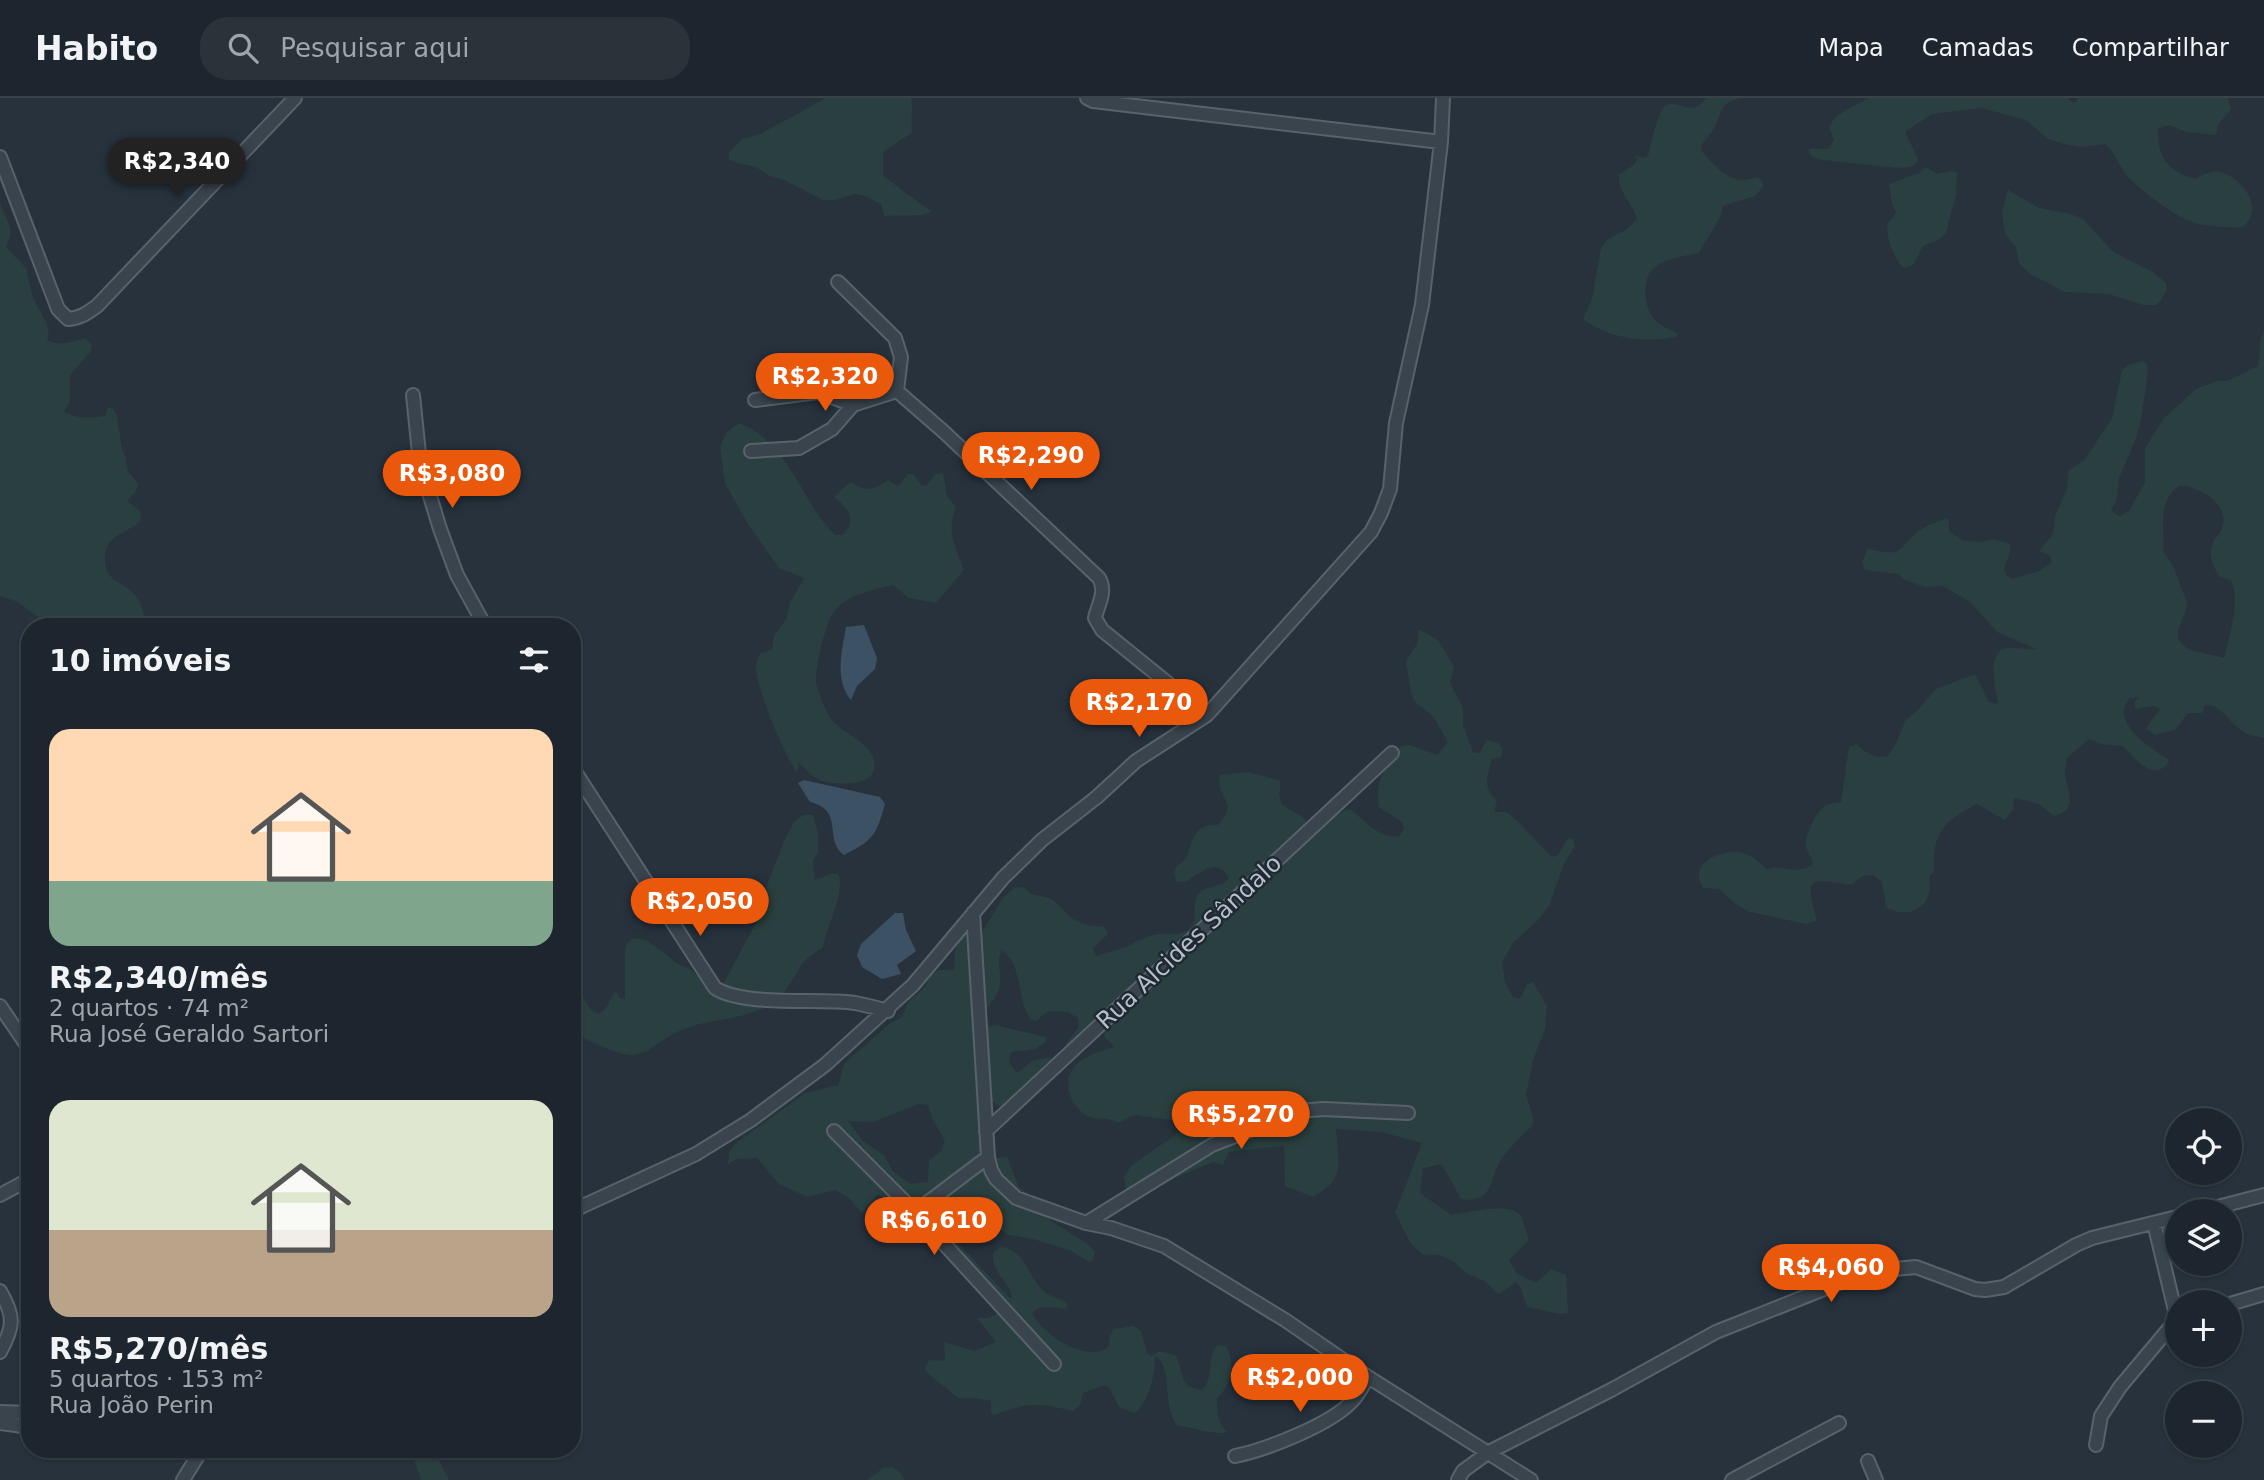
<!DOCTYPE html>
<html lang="pt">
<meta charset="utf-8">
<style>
body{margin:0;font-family:"DejaVu Sans",sans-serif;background:#2a323a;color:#f1f3f6;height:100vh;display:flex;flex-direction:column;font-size:26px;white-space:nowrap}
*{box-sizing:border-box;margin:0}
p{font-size:23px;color:#a0a5aa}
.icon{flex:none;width:38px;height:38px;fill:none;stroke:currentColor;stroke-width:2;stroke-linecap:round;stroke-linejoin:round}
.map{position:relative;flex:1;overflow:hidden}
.side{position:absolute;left:21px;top:520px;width:560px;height:840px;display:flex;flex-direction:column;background:#1d262e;border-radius:28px;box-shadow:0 2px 5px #0004,0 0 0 2px #3b434a}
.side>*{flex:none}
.fabs{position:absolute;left:2165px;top:1010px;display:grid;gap:14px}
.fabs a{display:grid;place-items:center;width:77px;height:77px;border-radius:50%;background:#1d262e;box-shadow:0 2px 5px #0004,0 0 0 2px #3b434a;font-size:35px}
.price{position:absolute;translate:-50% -60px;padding:0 16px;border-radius:24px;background:#ea580c;color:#fff;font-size:23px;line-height:46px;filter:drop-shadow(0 2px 4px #0008)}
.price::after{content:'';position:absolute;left:50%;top:42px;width:21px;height:16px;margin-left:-10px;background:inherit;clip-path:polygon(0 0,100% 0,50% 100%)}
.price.current{background:#222;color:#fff}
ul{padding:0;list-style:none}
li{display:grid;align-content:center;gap:14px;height:371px;padding:0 28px}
li span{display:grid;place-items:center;height:217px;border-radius:21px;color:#555}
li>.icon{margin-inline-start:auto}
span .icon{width:126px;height:126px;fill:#fffc;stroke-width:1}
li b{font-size:30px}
h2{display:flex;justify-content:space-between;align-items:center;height:84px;padding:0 28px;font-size:30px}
header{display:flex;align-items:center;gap:42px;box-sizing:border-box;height:98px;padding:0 35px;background:#1d262e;border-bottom:2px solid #3b434a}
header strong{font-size:33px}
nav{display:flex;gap:38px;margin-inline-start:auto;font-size:24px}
.search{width:490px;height:63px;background:#2a323a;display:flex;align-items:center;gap:18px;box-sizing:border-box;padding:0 24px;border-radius:28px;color:#a0a5aa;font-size:26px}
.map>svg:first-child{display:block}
.green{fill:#2a3f3f;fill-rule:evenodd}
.water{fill:#3d5165}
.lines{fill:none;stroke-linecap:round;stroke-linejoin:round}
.minor-casing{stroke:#58626b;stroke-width:16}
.minor{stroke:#3a444d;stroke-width:12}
.labels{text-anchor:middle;stroke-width:5;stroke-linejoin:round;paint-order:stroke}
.street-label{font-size:24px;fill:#b7bfc8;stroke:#1f2933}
</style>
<header>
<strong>Habito</strong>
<div class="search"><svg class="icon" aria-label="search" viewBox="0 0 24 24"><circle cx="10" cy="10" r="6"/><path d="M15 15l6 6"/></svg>Pesquisar aqui</div>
<nav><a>Mapa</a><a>Camadas</a><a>Compartilhar</a></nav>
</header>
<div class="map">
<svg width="2264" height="1382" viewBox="0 0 2264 1382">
<rect width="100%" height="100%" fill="#27323d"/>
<path class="green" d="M826,0H911C914,12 909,22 913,34L883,54V78L932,114L922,117L884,118L881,106L862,97L855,96L834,102H823L784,82L769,78L756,69L737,65L729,61V55L742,41L760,36Z
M1706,0H1742C1718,4 1723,15 1713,32C1709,40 1702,42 1701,52C1711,64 1725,81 1742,82C1747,82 1754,80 1758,79L1762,82L1763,89L1755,98L1723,108C1720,126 1707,138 1699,155C1685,158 1664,160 1653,171C1641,183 1644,211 1655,222C1660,228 1671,232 1678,236L1675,239C1644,245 1609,241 1583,221L1592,201L1601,150L1608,141L1627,131L1637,121C1633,105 1617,94 1619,77L1635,66L1637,61L1634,57L1643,60L1648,58C1651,47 1657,15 1665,8C1677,0 1694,21 1706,0Z
M1870,0H2067L2074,5L2079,0H2228L2231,11L2218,27L2216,37L2186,34L2169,27L2158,31C2158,61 2167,72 2195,81C2202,77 2212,72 2220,74C2243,80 2264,110 2244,128C2238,131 2231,129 2223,129C2213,127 2201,128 2192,124C2173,117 2145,95 2130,81C2120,71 2116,55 2105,46L2080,49L2064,46L2048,41L2026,22L1981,10L1932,16L1905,34L1918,61L1917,65L1910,69L1898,70L1823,62L1811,58L1808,51H1828L1834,42L1829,29C1836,14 1856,7 1870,0Z
M1926,69L1937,76L1952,73L1957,74L1956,96L1946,135L1940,141L1923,148L1913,167L1904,170C1895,164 1884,136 1888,125C1890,121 1893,119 1896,115L1892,105L1889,86L1919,75Z
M2008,92L2039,110L2071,116L2083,121L2113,154L2153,174L2166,185L2167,191L2160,204L2156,207H2143L2109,196L2065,194L2030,176L2019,165L2016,149L2005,136L2002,114Z
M0,104C6,124 16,129 6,149L26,170L33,200L46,224L49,234L47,242C59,249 72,244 85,240L92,247L91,253L70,277V304L64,314C76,321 92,320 105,318L108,309L113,311L117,318L122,351L126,360L127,372L138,386L136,393L127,403L140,413L141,422C132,432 118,434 109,445C106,450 105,455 105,461C105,485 123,482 135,497C143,507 144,517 146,528H50L18,504L0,498Z
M2264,233V640C2254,638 2245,636 2237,629C2226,620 2220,606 2205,607L2202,615H2188L2175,632L2155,637L2146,630L2160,611L2154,608L2136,611L2134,605L2139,599L2130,600C2108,623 2150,650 2168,661L2169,664C2154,685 2134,660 2123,648L2100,646L2089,641L2067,660C2066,667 2064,675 2066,682C2070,699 2076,713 2054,718L2039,706L2016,700L2013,702L2014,710L2005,722L1977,706C1942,725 1933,733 1934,774L1929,778C1935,807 1911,824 1886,809L1882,784L1873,777L1863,778L1851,787C1809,779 1804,779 1817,822L1807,826L1750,814L1734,805L1719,791L1703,790C1702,786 1699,783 1699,779C1696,760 1729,751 1743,755C1752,757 1760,765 1767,771C1785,766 1792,777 1812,768C1814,759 1807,756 1806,747C1805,736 1816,714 1825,708C1830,705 1836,705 1841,704L1849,649L1856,646C1866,654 1874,662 1888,658L1897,643L1905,623L1917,613L1936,591L1975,576L1989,604L1998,606C1996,593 1985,552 2007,550C2017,549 2027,552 2036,551L1997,534L1970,504L1943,488L1924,489L1903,481L1899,476L1865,472L1862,464L1868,451C1909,460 1894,450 1922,431C1929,426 1940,423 1948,420L1950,434L1964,443L1982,444L1993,441L2010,446V454L2004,471L2007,478L2013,481L2039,473L2052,464L2050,458L2039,453L2053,436L2055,418L2067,391L2068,373L2085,361L2112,320L2122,272L2129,267L2143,263L2147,266L2148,274L2141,322L2135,343L2119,380L2117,401L2111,412L2119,418L2129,413L2145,384V350L2164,320L2196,291L2216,283H2227L2258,268C2261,257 2258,242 2264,233ZM2179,388C2189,387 2197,392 2205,396C2218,403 2229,417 2221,433C2219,437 2213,442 2212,447C2208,457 2214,470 2219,478L2231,483C2241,505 2229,538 2224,560L2187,551L2178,541V533L2188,505C2179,488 2177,469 2164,455C2164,431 2157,403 2179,388Z
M739,325C789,344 800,402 835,437H842C858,423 848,409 834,399L850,384C868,393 870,394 888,382L898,388L909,375L914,377L921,387L926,388L936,376L943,375L947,398L956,409C946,434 955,448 964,472L936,505L909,500L893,487C873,492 849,496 835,512C826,522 815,570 816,584C816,590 828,618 833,623C844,636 870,644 874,663C880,691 834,687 819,682C812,679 805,670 799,665L797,675C785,658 754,587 756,566C757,562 759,559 760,556L772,551L774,538L786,521L790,505L804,480L779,470L749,428L725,385L720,349L726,335Z
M1419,531L1438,542L1454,569L1450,585L1463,609V627L1473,654L1479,655L1487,642L1498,645L1503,650L1501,659L1492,661C1487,680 1482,687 1497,703L1494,714C1495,714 1505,714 1506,714C1513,717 1544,751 1552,759L1558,757L1568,740L1573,741L1575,748L1564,766L1549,808L1538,822L1513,845L1502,864L1505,884L1513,899L1520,901L1527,886L1533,884L1547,908L1545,931L1533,962L1526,997L1534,1022L1532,1028C1522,1038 1510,1049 1502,1060C1489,1081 1494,1106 1461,1101L1442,1066L1423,1070L1420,1095L1451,1117C1468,1115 1513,1102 1522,1120C1525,1127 1526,1135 1529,1142L1509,1162L1517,1176L1536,1185L1551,1171L1566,1177L1568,1215L1559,1216L1528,1209C1522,1200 1524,1192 1516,1184L1500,1196L1496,1195L1486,1184L1466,1175L1453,1163L1439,1157L1422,1156L1411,1146L1395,1115L1422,1045L1381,1034L1336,1031C1338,1066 1347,1080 1313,1099L1285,1088L1284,1048L1229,1054L1223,1067L1213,1064L1161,1086L1134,1092L1126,1091L1124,1079L1131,1068L1192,1025L1135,1017L1118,1025C1109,1018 1097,1023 1087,1018C1080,1014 1072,1004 1070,997C1060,966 1091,955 1115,949L1105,940L1104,936L1119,910L1075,944L1064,948L1079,929L1078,920L1068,914L1048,913L1036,923L1031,922C1016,902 1024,869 1002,852C998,860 999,866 1000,875C1002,895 992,907 976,918L979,938L987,929L995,927L1046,939V944L1035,951L1011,954L1009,964L1017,975C1034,963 1027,963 1051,959L1054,964L1011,1008C992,1010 992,1002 983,988L982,1049L984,1070L988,1073L997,1060L1007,1059L1019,1089L1023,1091L1051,1123L1088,1146L1095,1154L1093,1162L1089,1164L1069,1152L1033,1141L1008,1137L1000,1131L997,1121L984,1114L952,1134L956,1143L1010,1200L1012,1199C1008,1181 991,1175 993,1155L1000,1149C1025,1149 1028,1181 1045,1194C1052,1200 1063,1200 1068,1207L1065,1211C1054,1210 1039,1205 1032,1216C1043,1236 1087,1266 1108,1249L1110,1237L1114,1231L1133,1228L1141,1233L1147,1255L1151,1258L1160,1253L1175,1257C1186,1273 1176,1289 1202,1292C1215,1281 1205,1258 1218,1247L1226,1248C1236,1266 1232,1287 1217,1300C1217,1314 1217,1324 1227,1334C1217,1338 1190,1329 1177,1327C1161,1306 1174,1269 1155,1258C1155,1276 1150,1303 1135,1315L1119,1309L1109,1290L1105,1287L1083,1295L1080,1307L1073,1313C1039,1305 1027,1304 994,1317L991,1314V1303L974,1300H958L926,1274L925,1269L929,1262L941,1263L945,1260L944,1244L974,1253L996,1244L977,1220H988L1012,1209L958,1156L924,1127L918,1131L894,1107L878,1096L862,1115L851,1102L836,1092L807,1099L779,1086L757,1060L737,1061L728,1066L729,1054L735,1046L805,995L838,987C842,979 840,973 845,965L889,926L902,919L908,904L924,890L932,876L938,872H954L955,853L963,822L977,836H981L1002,801L1014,790L1023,789L1032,796L1052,801L1073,821L1087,827L1104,829L1108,836L1093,851L1096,858C1105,855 1114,853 1123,850C1135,845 1145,838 1159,836C1170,835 1180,839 1190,830C1199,821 1190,804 1200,794C1209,787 1221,790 1229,780C1217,758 1200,775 1185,784L1176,783L1174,776L1176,769L1187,760C1191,742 1196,725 1218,727C1241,703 1214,700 1220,677L1248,674L1279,682L1281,685L1279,697L1282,707L1303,719L1313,731C1328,728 1336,714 1350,711C1363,721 1381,742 1399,738L1404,731L1402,724L1379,709C1374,681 1386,670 1401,648L1410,647L1437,657L1448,644L1433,618L1416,605L1411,595L1406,563L1417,546ZM919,1006L928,1007L932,1020L945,1043L941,1053L929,1063L928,1084L910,1086L892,1072L884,1057L863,1043L848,1023L873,1024Z
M803,717H813L818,735V754L813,763L815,782L833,775L839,777C844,800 827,826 823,849C816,854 807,860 802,866C793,880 787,895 773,905C744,924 706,919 675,935C662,941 648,956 633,957C617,958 588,941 572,935V881L591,912L599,916L606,910L614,895L616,894L621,901L625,900V852C632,822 666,858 678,866C683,869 689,869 693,873C702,882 705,891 717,897L763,812L766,789L786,739L794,724Z
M423,1351H433L449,1382H421L414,1361Z
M892,1369L900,1374L905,1382H867L883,1370Z"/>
<path class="water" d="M864,527L877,560L875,571L857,588L851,602C834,582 842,552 846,529Z
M804,682L880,699L885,706C876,738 873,742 844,757C823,741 845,712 810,704L798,685Z
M895,815H903L906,832L916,853L897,867L901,876L882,881L862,869L857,857L861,846Z"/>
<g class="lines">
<defs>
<path id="minor" d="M1087,0L1093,3L1441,44
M0,59L58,211L68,221C81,220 87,215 97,208L295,0
M838,184L895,240L901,259L897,293L944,334L1099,480C1107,494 1098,506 1095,520L1102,532L1207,617
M413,297L420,365L440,431L457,477L485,528
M755,302L818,294L853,307
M751,353L799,350L832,331L853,307L897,293
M572,669L715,890C744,909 819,900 855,905C866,907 877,910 888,913
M973,815L988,1059L991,1072L996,1081L1016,1100L1086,1125L1111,1130L1164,1148L1285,1222L1368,1279L1531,1382
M0,908L30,952
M834,1033L915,1114L1054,1266
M986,1033L1392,655
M0,1097L30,1081
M572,1113L696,1056L751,1022L825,967L913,887L1003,780L1042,742L1097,699L1136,663L1207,617L1371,434L1381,415L1390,391L1396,325L1422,207L1441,44L1443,0
M2202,1113L2264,1097
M915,1114L988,1059
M1086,1125L1212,1047L1299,1013L1323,1011L1408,1015
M2154,1125L2177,1221
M0,1193C15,1218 14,1229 0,1254
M2230,1206L2264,1196
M0,1314L30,1315
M0,1325L30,1329
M2096,1347L2101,1318L2120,1289L2177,1221
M1235,1358C1265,1352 1333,1326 1353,1302C1359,1296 1363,1287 1368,1279
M1868,1363L1876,1382
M183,1382L202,1351
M1458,1382L1463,1373L1489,1354L1611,1292L1716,1234L1849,1181L1883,1172L1916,1169L1975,1191L1985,1192L2004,1189L2076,1147L2092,1140L2177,1119
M1732,1382L1839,1325"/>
</defs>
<use href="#minor" class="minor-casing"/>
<use href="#minor" class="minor"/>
</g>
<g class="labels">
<g class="street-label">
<text transform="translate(1189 844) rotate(-43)" y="8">Rua Alcides Sândalo</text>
</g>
</g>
</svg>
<div class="fabs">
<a><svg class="icon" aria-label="locate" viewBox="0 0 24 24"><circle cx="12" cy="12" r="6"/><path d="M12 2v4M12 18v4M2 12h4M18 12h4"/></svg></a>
<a><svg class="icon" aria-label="layers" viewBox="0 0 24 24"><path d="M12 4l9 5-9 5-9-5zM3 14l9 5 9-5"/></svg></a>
<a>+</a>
<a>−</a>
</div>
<b class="price current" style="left:177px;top:100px">R$2,340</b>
<b class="price" style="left:825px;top:315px">R$2,320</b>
<b class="price" style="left:1031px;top:394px">R$2,290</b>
<b class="price" style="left:452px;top:412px">R$3,080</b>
<b class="price" style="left:1139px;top:641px">R$2,170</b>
<b class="price" style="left:700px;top:840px">R$2,050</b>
<b class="price" style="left:1241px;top:1053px">R$5,270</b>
<b class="price" style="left:934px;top:1159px">R$6,610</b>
<b class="price" style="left:1831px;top:1206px">R$4,060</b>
<b class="price" style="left:1300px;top:1316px">R$2,000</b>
<section class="side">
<h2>10 imóveis<svg class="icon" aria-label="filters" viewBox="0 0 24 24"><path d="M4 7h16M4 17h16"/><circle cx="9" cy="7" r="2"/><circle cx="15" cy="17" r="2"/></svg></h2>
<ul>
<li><span style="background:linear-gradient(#ffd9b3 70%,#7fa58c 0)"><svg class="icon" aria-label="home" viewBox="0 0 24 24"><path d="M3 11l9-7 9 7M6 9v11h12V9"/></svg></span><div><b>R$2,340/mês</b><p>2 quartos · 74 m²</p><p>Rua José Geraldo Sartori</p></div></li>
<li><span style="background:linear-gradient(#dfe7d0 60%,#b9a48a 0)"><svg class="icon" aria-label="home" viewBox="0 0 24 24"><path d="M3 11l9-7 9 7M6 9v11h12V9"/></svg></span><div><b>R$5,270/mês</b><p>5 quartos · 153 m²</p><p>Rua João Perin</p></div></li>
</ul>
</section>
</div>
